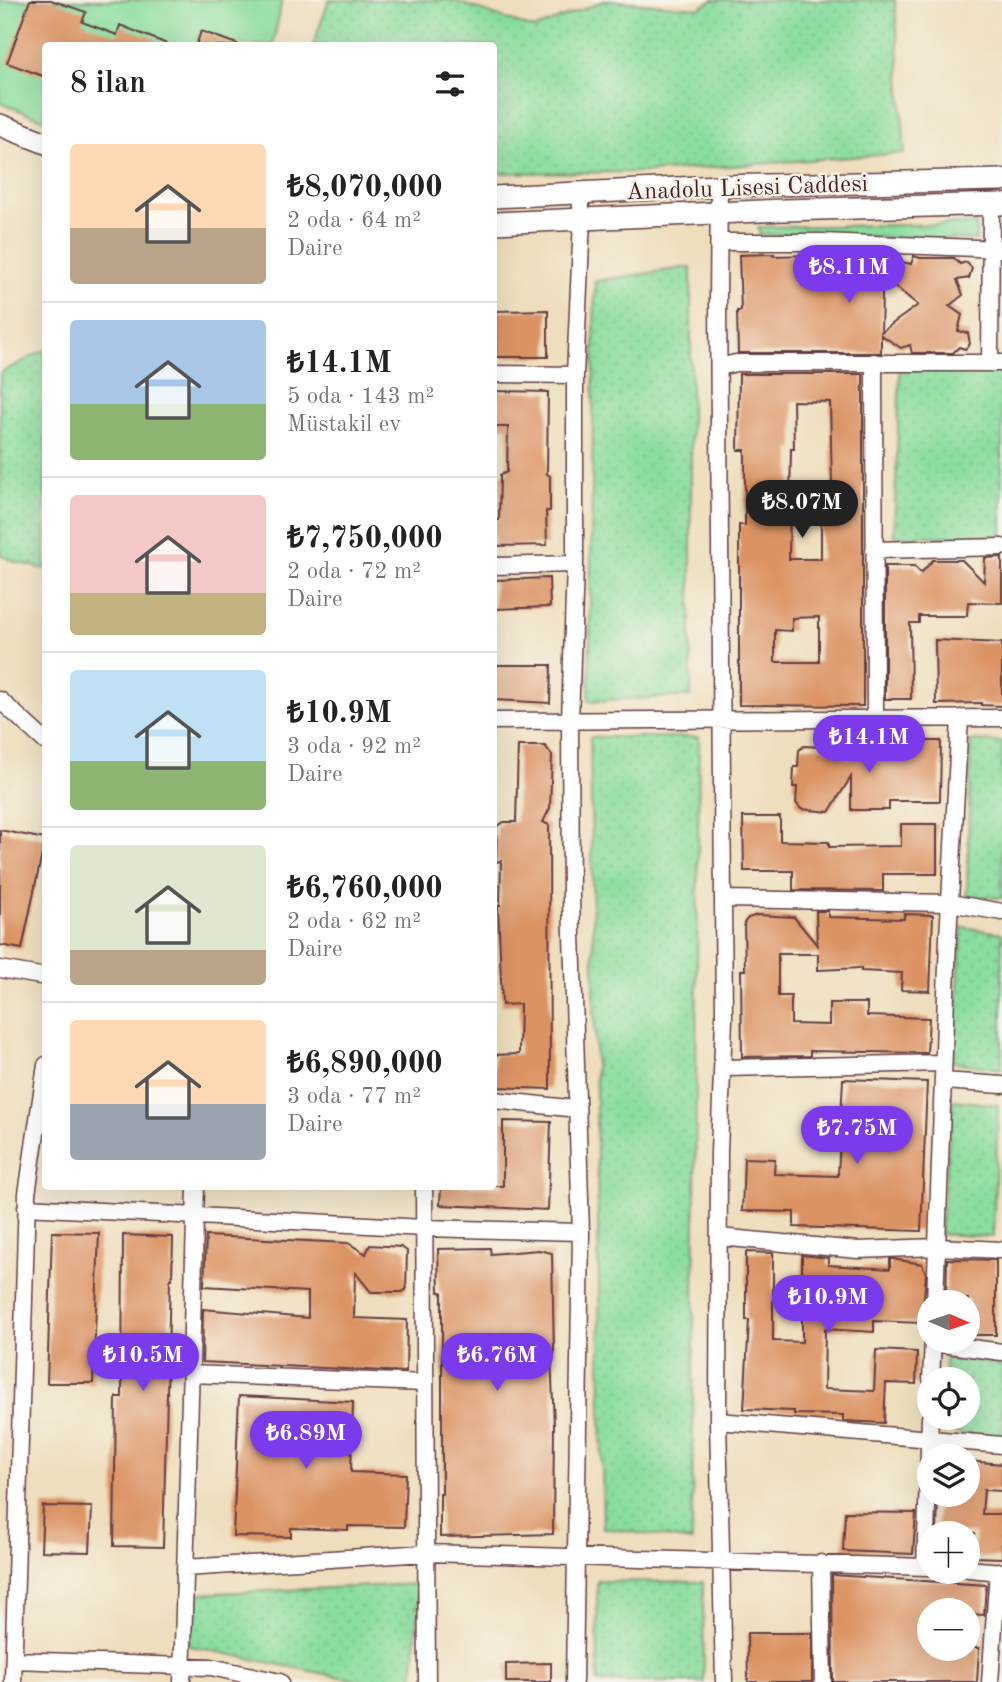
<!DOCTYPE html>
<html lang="tr">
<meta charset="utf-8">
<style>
body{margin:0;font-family:"Old Standard TT",serif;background:#f2f2f2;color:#222;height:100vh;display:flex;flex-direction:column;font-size:26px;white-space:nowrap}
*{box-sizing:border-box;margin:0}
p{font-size:23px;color:#767676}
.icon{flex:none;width:38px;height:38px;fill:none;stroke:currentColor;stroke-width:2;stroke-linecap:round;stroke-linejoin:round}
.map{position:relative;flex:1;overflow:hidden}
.details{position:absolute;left:42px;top:42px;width:455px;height:1148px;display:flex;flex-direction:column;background:#fff;border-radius:7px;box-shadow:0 7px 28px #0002}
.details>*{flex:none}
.needle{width:46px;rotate:92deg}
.tools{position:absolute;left:917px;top:1290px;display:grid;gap:14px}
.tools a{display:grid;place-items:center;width:63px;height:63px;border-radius:50%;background:#fff;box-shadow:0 7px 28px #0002;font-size:35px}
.price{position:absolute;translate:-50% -60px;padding:0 16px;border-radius:24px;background:#7c3aed;color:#fff;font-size:23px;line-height:46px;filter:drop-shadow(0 2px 4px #0008)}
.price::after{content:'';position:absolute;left:50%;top:42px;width:21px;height:16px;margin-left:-10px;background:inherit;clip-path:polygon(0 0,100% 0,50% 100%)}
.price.current{background:#222;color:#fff}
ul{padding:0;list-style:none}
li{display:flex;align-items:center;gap:21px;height:175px;padding:0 28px}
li+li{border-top:2px solid #e0e0e0}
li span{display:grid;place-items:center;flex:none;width:196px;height:140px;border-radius:7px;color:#555}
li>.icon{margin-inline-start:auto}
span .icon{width:84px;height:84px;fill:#fffc;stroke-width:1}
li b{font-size:30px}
h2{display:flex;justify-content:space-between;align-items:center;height:84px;padding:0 28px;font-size:30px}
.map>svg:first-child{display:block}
.grass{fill:url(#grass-tufts);stroke:#6a7e64;stroke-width:2}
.park{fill:url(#park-dots);stroke:#6a7e64;stroke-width:2}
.pitch{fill:#89dd9e;stroke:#6a7e64;stroke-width:2}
.building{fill:#db9363;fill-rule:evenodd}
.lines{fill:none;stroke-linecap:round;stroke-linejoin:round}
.street-casing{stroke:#633c41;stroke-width:19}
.secondary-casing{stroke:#633c41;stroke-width:24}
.street{stroke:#fff;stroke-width:16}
.secondary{stroke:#fff;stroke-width:21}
.labels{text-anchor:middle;stroke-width:5;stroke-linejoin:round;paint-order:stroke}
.street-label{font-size:24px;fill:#4a1f2b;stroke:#f7f3e8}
</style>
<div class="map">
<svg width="1002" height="1682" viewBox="0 0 1002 1682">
<defs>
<pattern id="grass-tufts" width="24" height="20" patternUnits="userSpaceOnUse" patternTransform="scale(1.75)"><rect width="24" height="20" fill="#89dd9e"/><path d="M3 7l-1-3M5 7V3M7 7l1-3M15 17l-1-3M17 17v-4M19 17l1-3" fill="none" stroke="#78bd88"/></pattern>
<pattern id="park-dots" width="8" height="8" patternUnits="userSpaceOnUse" patternTransform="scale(1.75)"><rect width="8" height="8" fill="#89dd9e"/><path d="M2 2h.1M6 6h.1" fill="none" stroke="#78bd88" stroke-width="1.8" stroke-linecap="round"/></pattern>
</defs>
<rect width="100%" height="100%" fill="#f7f3e8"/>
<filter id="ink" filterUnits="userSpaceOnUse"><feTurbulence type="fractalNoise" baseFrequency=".0143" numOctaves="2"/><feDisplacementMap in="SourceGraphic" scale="14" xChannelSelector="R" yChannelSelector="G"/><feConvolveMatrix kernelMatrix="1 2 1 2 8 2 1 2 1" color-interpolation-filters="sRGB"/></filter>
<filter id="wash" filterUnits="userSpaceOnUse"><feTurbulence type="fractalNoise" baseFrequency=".00686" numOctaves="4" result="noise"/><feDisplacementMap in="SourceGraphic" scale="28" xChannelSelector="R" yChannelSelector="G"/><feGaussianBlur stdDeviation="1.57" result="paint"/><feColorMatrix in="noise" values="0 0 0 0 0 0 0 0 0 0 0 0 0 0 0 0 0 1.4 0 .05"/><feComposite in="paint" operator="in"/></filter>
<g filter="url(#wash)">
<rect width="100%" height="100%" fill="#eedebd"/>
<path class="grass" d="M976,224V240L760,234L758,227Z"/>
<path class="park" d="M329,0H452L534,29L606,0L699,8L713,0H895L905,153L649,172L494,173V46L313,45Z
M691,267V696L589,701L595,281Z
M45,350V569L12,561L0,554V373Z
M900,369L1002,371V537L894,536Z
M590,737H699L692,1541L603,1528Z
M971,741L1002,742V898L967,896Z
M962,927L1002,933V1069L953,1062Z
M953,1100L998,1105L993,1237L940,1234Z
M946,1354L1002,1366V1437L941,1432L942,1418H968V1379H944Z
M597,1581L703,1582L704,1682H598Z
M419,1584L413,1682H364L189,1646L194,1594Z"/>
<path class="pitch" d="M0,0H282L273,45L46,46L45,120L0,103Z"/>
<g id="blocks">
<path class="building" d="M30,0H51L86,12L82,22L117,35L120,25L172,46H46V77L7,63Z
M201,31L237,44V46H196Z
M774,254V256L812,255V258L883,259L882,274L903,262L911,264L914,256L920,258H954L960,264L966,262L972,268L969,278L957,280L963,295L949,306L962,315L958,331L968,333L970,344L965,349L959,347L953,353H912L910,345L901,348L881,335V353H738L737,311H741L739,255ZM882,276L918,305L881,332L882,295Z
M548,310V357H496V311Z
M739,374H863V706L739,705V525H745V450H738ZM793,401L830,402L832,485H821V559H789L791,449H794ZM819,617V662H775V630L792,631V618Z
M494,391L548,392L547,474L550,476V511H546L547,545L494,546V520H499L500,475L507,472L508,427H494Z
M1002,557V603L968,602L967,616H919V623H910L911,699H885V566H914L921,573L933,560H962L984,582L985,558Z
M549,578L550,607L494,609V580Z
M935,640L1002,643V706L981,705V703L936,704Z
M494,665H551L550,703L494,700Z
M851,741H941L940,801H889V810H851V777L829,812L801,809L796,803L797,787H793L794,767H798L799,750L804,746L821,747L851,759Z
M518,746H545L552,755L550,808L543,822L549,825L550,1089L494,1087V1055L519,1054L520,1004L502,1005L498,905H500L501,861L496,862L497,826L504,822H516Z
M743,817H780V841L829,842V847L901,846V824H937V874H883V891L793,890V871H744Z
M0,830L45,839L22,949L0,945Z
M816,911H828V917L904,919V914L933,915L930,991L901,990L902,973L861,971V968L818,970V954H778V996H791V1024L829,1025V1003H867V1016L929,1018L927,1053L810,1051V1056L742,1057L741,970H745L744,923L748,918L757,915L794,917L817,945Z
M843,1079L927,1082L921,1231L794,1227V1212L742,1211L744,1158L775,1159L774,1174L838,1176Z
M503,1121L551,1122L548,1210L440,1205L441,1186H503Z
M52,1232L99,1233L93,1383H47Z
M123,1235L173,1237L172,1279H170L163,1547L114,1546L116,1397H122Z
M206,1236L348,1243L366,1254L370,1245L401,1247L407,1251L406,1290L402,1292H371L355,1272L354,1318L407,1320L406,1372L202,1362L203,1309L308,1318V1292L204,1286Z
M490,1248L491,1254L539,1250L552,1253L554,1354H551L554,1426L553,1534L440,1537V1494H442V1292H439L438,1249Z
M746,1252L773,1253V1341L802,1342V1255L828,1258V1265L890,1269V1259H893L922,1264L926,1274L922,1323L874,1321V1332L825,1329L824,1389L874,1391L876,1350L917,1352L916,1384L886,1383L884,1423L843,1421V1415L794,1414V1411L744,1409L749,1320H746Z
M947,1259L996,1260V1335H968V1299H946Z
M239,1396L353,1402L351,1472L406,1474L404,1527L348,1526V1530L291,1528V1537L233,1536Z
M968,1461L1002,1464V1491L984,1490L982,1514H1002V1558L974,1557L975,1533H937L938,1494H968Z
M43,1506L92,1507L90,1552L41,1551Z
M845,1512L916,1513L913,1554L843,1551Z
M832,1575L986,1585L984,1615L968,1614V1610H929V1648H979L977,1682H833Z
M747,1633H812V1682H748Z
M551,1663V1682H506V1664Z"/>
</g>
</g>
<g filter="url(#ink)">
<use href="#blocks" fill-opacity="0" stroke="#633c41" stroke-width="2"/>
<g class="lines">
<defs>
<path id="street" d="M719,186L718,302L724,1019L719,1152L718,1421L724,1682
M720,242H821L1002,249
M874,362L875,718
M990,363L991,204
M719,367L736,363H1002
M494,374L575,375
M874,550L1002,547
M494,566L575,564
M0,700L46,742
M494,721L1002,718
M723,899L950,903L1002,912
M0,969L46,977
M723,1068L943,1063
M943,1081L1002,1085
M494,1100L577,1109
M424,1186L427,1682
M26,1207L424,1228L581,1232
M719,1237L858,1250L937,1247L1002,1250
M935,1302L948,938L960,718
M933,1343L1002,1352
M190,1374L425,1383
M931,1379L933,1340
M718,1421L1002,1445
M821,1563L823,1682
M925,1567L930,1418
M185,1568L426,1553L929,1567
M968,1569L1002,1572
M14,1660L211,1667L280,1682
M13,1682L27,1194L46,1065
M182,1682L196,1186
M574,1682L581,1232L571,900L570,721L575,564V375L582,220L580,194
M990,1682L998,1571"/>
<path id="secondary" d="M0,125L46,143
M494,197L719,186L1002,180
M494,223L783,210L1002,204"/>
</defs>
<use href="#street" class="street-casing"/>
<use href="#secondary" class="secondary-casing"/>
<use href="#street" class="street"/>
<use href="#secondary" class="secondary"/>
</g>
</g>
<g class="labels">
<g class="street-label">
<text transform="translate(747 187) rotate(-2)" y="8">Anadolu Lisesi Caddesi</text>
</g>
</g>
</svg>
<div class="tools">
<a><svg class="needle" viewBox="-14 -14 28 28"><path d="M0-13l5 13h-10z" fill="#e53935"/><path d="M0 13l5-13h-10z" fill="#767676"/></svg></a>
<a><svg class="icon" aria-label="locate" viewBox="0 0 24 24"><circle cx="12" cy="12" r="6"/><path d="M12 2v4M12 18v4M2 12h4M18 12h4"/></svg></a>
<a><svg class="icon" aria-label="layers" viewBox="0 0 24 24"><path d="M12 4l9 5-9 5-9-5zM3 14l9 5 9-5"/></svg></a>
<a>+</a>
<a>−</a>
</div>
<b class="price" style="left:849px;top:305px">₺8.11M</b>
<b class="price current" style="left:802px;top:540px">₺8.07M</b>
<b class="price" style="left:869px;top:775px">₺14.1M</b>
<b class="price" style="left:857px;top:1166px">₺7.75M</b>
<b class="price" style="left:828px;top:1335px">₺10.9M</b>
<b class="price" style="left:143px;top:1393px">₺10.5M</b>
<b class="price" style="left:497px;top:1393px">₺6.76M</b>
<b class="price" style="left:306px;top:1471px">₺6.89M</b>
<section class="details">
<h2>8 ilan<svg class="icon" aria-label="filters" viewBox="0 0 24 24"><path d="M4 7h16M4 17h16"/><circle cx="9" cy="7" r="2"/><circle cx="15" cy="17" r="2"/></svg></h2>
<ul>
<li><span style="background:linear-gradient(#ffd9b3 60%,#b9a48a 0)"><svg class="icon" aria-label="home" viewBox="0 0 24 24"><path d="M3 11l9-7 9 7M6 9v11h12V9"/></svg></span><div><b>₺8,070,000</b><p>2 oda · 64 m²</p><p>Daire</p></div></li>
<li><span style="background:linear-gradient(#a9c7e8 60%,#8fb573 0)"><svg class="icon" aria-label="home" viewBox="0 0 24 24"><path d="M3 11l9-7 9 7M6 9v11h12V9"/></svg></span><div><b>₺14.1M</b><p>5 oda · 143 m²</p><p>Müstakil ev</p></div></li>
<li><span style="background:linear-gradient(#f6c9c9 70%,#c2b280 0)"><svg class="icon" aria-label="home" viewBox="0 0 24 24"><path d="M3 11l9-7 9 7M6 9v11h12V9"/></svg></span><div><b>₺7,750,000</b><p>2 oda · 72 m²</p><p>Daire</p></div></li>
<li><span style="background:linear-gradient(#bfe0f5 65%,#8fb573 0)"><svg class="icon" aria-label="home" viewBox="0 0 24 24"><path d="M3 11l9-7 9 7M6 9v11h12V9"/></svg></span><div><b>₺10.9M</b><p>3 oda · 92 m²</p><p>Daire</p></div></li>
<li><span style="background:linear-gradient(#dfe7d0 75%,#b9a48a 0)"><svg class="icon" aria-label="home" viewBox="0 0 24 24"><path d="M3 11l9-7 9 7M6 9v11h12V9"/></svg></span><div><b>₺6,760,000</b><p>2 oda · 62 m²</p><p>Daire</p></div></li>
<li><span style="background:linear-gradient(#ffd9b3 60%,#9aa5b1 0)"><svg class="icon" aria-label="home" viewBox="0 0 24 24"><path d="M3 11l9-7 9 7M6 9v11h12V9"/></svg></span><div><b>₺6,890,000</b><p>3 oda · 77 m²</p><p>Daire</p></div></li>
</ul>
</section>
</div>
